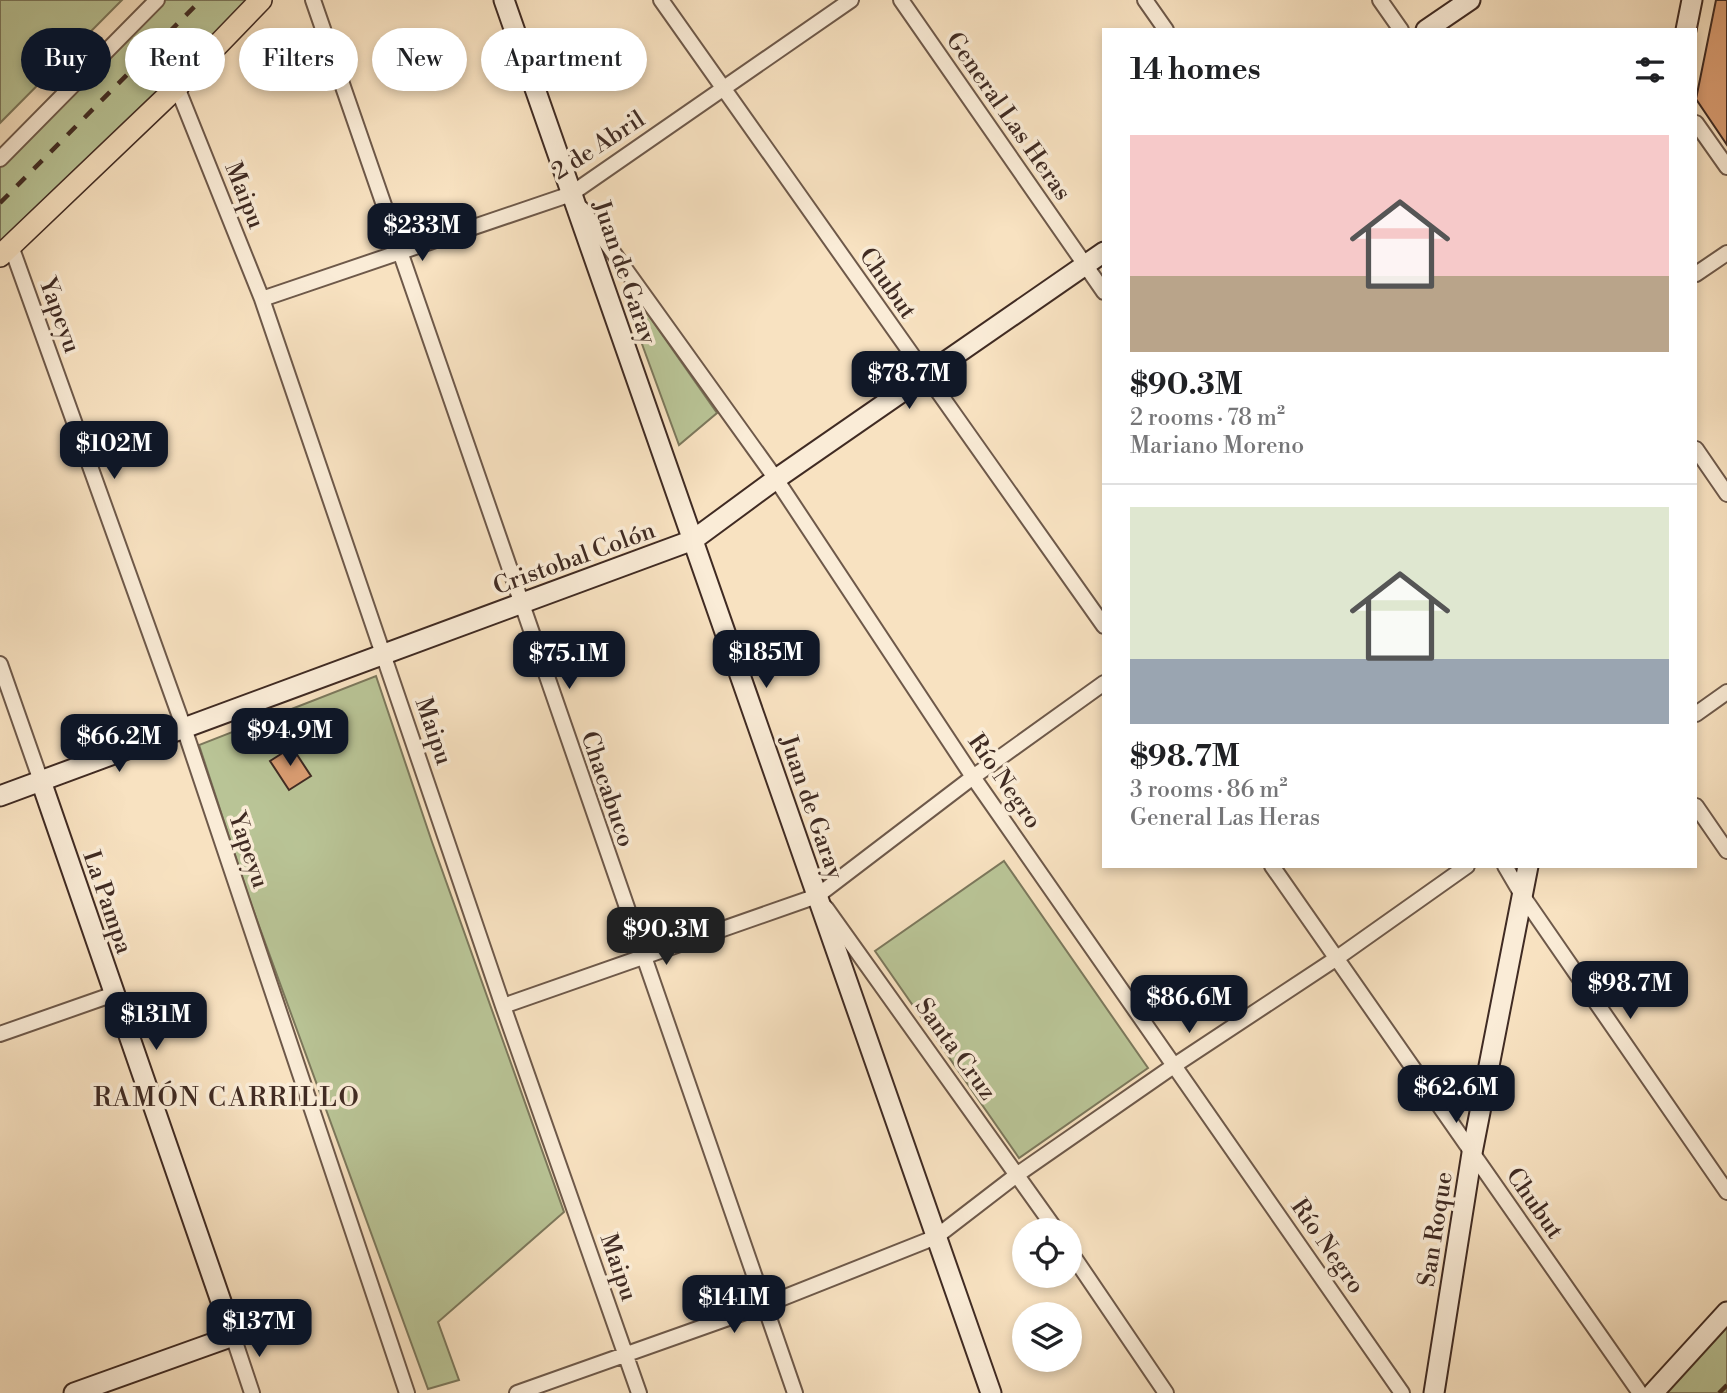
<!DOCTYPE html>
<meta charset="utf-8">
<style>
body{margin:0;font-family:"Libre Bodoni",serif;background:#f2f2f2;color:#202124;height:100vh;display:flex;flex-direction:column;font-size:26px;white-space:nowrap}
*{box-sizing:border-box;margin:0}
p{font-size:23px;color:#757577}
.icon{flex:none;width:38px;height:38px;fill:none;stroke:currentColor;stroke-width:2;stroke-linecap:round;stroke-linejoin:round}
.map{position:relative;flex:1;overflow:hidden}
.sheet{position:absolute;left:1102px;top:28px;width:595px;height:840px;display:flex;flex-direction:column;background:#fff;border-radius:0px;box-shadow:0 4px 10px #0003}
.sheet>*{flex:none}
.top-card{position:absolute;left:21px;top:28px;width:665px;height:63px;display:flex;gap:14px}
.buttons{position:absolute;left:1012px;top:1218px;display:grid;gap:14px}
.buttons a{display:grid;place-items:center;width:70px;height:70px;border-radius:50%;background:#fff;box-shadow:0 4px 10px #0003;font-size:35px}
.price{position:absolute;translate:-50% -60px;padding:0 16px;border-radius:14px;background:#111827;color:#fff;font-size:23px;line-height:46px;filter:drop-shadow(0 2px 4px #0008)}
.price::after{content:'';position:absolute;left:50%;top:42px;width:21px;height:16px;margin-left:-10px;background:inherit;clip-path:polygon(0 0,100% 0,50% 100%)}
.price.on{background:#222;color:#fff}
ul{padding:0;list-style:none}
li{display:grid;align-content:center;gap:14px;height:371px;padding:0 28px}
li+li{border-top:2px solid #e0e0e0}
li span{display:grid;place-items:center;height:217px;border-radius:0px;color:#555}
li>.icon{margin-inline-start:auto}
span .icon{width:126px;height:126px;fill:#fffc;stroke-width:1}
li b{font-size:30px}
h2{display:flex;justify-content:space-between;align-items:center;height:84px;padding:0 28px;font-size:30px}
.tag{padding:0 24px;border-radius:32px;background:#fff;box-shadow:0 4px 10px #0003;font-size:24px;line-height:63px}
.tag.on{background:#111827;color:#fff}
.map>svg:first-child{display:block}
.green{fill:#b9c496;stroke:#7c785c;stroke-width:2}
.building{fill:#da9d72;stroke:#402b23;stroke-width:2}
.lines{fill:none;stroke-linecap:round;stroke-linejoin:round}
.street-casing{stroke:#6e594a;stroke-width:18}
.secondary-casing{stroke:#402b23;stroke-width:23}
.primary-casing{stroke:#402b23;stroke-width:24}
.street{stroke:#faecd7;stroke-width:14}
.secondary{stroke:#faecd7;stroke-width:19}
.primary{stroke:#f8e2c1;stroke-width:21}
.rail{stroke:#402b23;stroke-width:4.5;stroke-dasharray:12 12;stroke-linecap:butt}
.labels{text-anchor:middle;stroke-width:7;stroke-linejoin:round;paint-order:stroke}
.street-label{font-size:24px;fill:#402b23;stroke:#faecd7}
.neighbourhood-label{font-size:26px;letter-spacing:2px;fill:#402b23;stroke:#faecd7}
</style>
<div class="map">
<svg width="1727" height="1393" viewBox="0 0 1727 1393">
<rect width="100%" height="100%" fill="#f8e2c1"/>
<filter id="stains"><feTurbulence type="fractalNoise" baseFrequency=".00286" numOctaves="4"/><feColorMatrix values="0 0 0 0 .2 0 0 0 0 .09 0 0 0 0 .02 0 0 0 .5 -.17"/></filter>
<radialGradient id="worn" r=".72"><stop offset=".6" stop-color="#630" stop-opacity="0"/><stop offset="1" stop-color="#630" stop-opacity=".3"/></radialGradient>
<path class="green" d="M0,0H122L0,123Z
M157,0H261L0,256V159Z
M642,306L717,413L679,445L631,314L636,307Z
M376,676L432,842L564,1212L438,1322L459,1380L428,1389L251,904L199,745Z
M1004,861L1148,1068L1019,1158L875,951Z
M1727,1312V1393H1653Z"/>
<path class="building" d="M1716,0H1727V145L1696,99Z
M292,747L311,776L289,790L270,761Z"/>
<g class="lines">
<defs>
<path id="street" d="M313,0L795,1393
M661,0L1104,626
M901,0L1104,292
M1145,0L1166,30
M1380,0L1401,30
M177,87L262,299L503,1006L639,1393
M1696,123L1727,167
M0,159L157,0
M582,209L776,479L973,777L1402,1393
M11,246L184,728L407,1393
M1696,274L1727,253
M262,299L571,194L851,0
M1696,449L1727,494
M0,664L41,781
M1696,714L1727,692
M1696,806L1727,851
M1272,866L1640,1393
M1505,866L1522,895L1727,1192
M826,908L1056,1230
M503,1006L817,896L973,777L1104,683
M0,1034L114,994
M1069,1250L1166,1393
M233,1336L252,1393
M517,1393L765,1305L936,1237L1018,1174L1175,1065L1337,958L1467,866"/>
<path id="secondary" d="M504,0L991,1393
M1426,30L1470,0
M1686,30L1692,0
M41,781L233,1336L74,1393
M0,796L693,540L776,479L1104,252
M1434,1393L1472,1153L1528,866
M1653,1393L1727,1312"/>
<path id="primary" d="M0,256L177,87L261,0"/>
</defs>
<use href="#street" class="street-casing"/>
<use href="#secondary" class="secondary-casing"/>
<use href="#primary" class="primary-casing"/>
<use href="#street" class="street"/>
<use href="#secondary" class="secondary"/>
<use href="#primary" class="primary"/>
<path class="rail" d="M0,203L201,0
M1719,1393L1727,1385"/>
</g>
<g class="labels">
<g class="street-label">
<text transform="translate(1009 116) rotate(55)" y="8">General Las Heras</text>
<text transform="translate(598 145) rotate(-33)" y="8">2 de Abril</text>
<text transform="translate(245 195) rotate(68)" y="8">Maipu</text>
<text transform="translate(625 272) rotate(71)" y="8">Juan de Garay</text>
<text transform="translate(888 283) rotate(55)" y="8">Chubut</text>
<text transform="translate(60 315) rotate(70)" y="8">Yapeyu</text>
<text transform="translate(574 558) rotate(-20)" y="8">Cristobal Colón</text>
<text transform="translate(434 731) rotate(71)" y="8">Maipu</text>
<text transform="translate(1005 781) rotate(55)" y="8">Río Negro</text>
<text transform="translate(608 789) rotate(71)" y="8">Chacabuco</text>
<text transform="translate(812 807) rotate(71)" y="8">Juan de Garay</text>
<text transform="translate(249 850) rotate(71)" y="8">Yapeyu</text>
<text transform="translate(108 902) rotate(71)" y="8">La Pampa</text>
<text transform="translate(956 1049) rotate(54)" y="8">Santa Cruz</text>
<text transform="translate(1535 1203) rotate(55)" y="8">Chubut</text>
<text transform="translate(1435 1229) rotate(-81)" y="8">San Roque</text>
<text transform="translate(1328 1246) rotate(55)" y="8">Río Negro</text>
<text transform="translate(619 1267) rotate(71)" y="8">Maipu</text>
</g>
<g class="neighbourhood-label">
<text x="227" y="1106">RAMÓN CARRILLO</text>
</g>
</g>
<rect width="100%" height="100%" filter="url(#stains)"/>
<rect width="100%" height="100%" fill="url(#worn)"/>
</svg>
<div class="buttons">
<a><svg class="icon" aria-label="locate" viewBox="0 0 24 24"><circle cx="12" cy="12" r="6"/><path d="M12 2v4M12 18v4M2 12h4M18 12h4"/></svg></a>
<a><svg class="icon" aria-label="layers" viewBox="0 0 24 24"><path d="M12 4l9 5-9 5-9-5zM3 14l9 5 9-5"/></svg></a>
</div>
<b class="price" style="left:422px;top:263px">$233M</b>
<b class="price" style="left:909px;top:411px">$78.7M</b>
<b class="price" style="left:114px;top:481px">$102M</b>
<b class="price" style="left:766px;top:690px">$185M</b>
<b class="price" style="left:569px;top:691px">$75.1M</b>
<b class="price" style="left:290px;top:768px">$94.9M</b>
<b class="price" style="left:119px;top:774px">$66.2M</b>
<b class="price on" style="left:666px;top:967px">$90.3M</b>
<b class="price" style="left:1630px;top:1021px">$98.7M</b>
<b class="price" style="left:1189px;top:1035px">$86.6M</b>
<b class="price" style="left:156px;top:1052px">$131M</b>
<b class="price" style="left:1456px;top:1125px">$62.6M</b>
<b class="price" style="left:734px;top:1335px">$141M</b>
<b class="price" style="left:259px;top:1359px">$137M</b>
<div class="top-card">
<a class="tag on">Buy</a>
<a class="tag">Rent</a>
<a class="tag">Filters</a>
<a class="tag">New</a>
<a class="tag">Apartment</a>
</div>
<section class="sheet">
<h2>14 homes<svg class="icon" aria-label="filters" viewBox="0 0 24 24"><path d="M4 7h16M4 17h16"/><circle cx="9" cy="7" r="2"/><circle cx="15" cy="17" r="2"/></svg></h2>
<ul>
<li><span style="background:linear-gradient(#f6c9c9 65%,#b9a48a 0)"><svg class="icon" aria-label="home" viewBox="0 0 24 24"><path d="M3 11l9-7 9 7M6 9v11h12V9"/></svg></span><div><b>$90.3M</b><p>2 rooms · 78 m²</p><p>Mariano Moreno</p></div></li>
<li><span style="background:linear-gradient(#dfe7d0 70%,#9aa5b1 0)"><svg class="icon" aria-label="home" viewBox="0 0 24 24"><path d="M3 11l9-7 9 7M6 9v11h12V9"/></svg></span><div><b>$98.7M</b><p>3 rooms · 86 m²</p><p>General Las Heras</p></div></li>
</ul>
</section>
</div>
